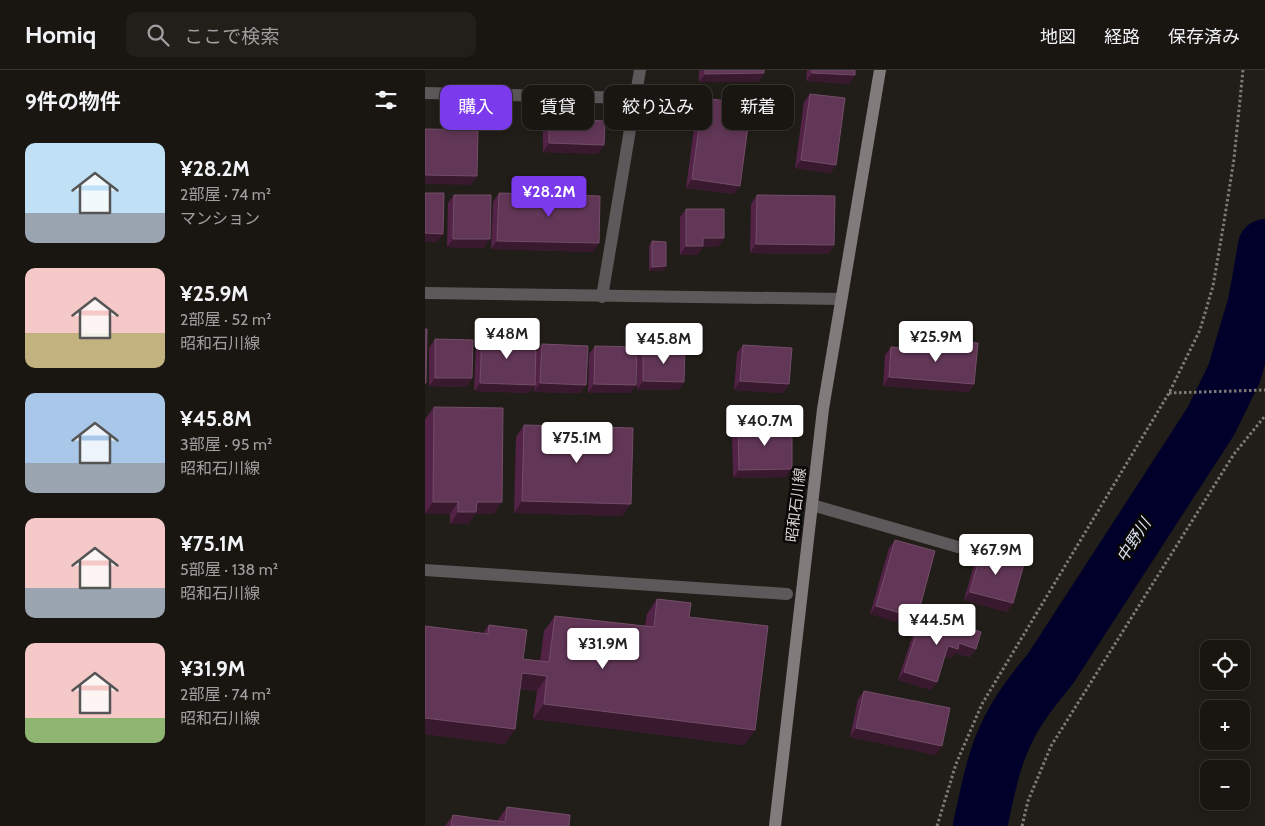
<!DOCTYPE html>
<html lang="ja">
<meta charset="utf-8">
<style>
body{margin:0;font-family:Cabin,"Noto Sans JP",sans-serif;background:#221f1b;color:#f1f3f6;height:100vh;display:flex;flex-direction:column;font-size:19px;white-space:nowrap}
*{box-sizing:border-box;margin:0}
p{font-size:16px;color:#9f9f9f}
.icon{flex:none;width:28px;height:28px;fill:none;stroke:currentColor;stroke-width:2;stroke-linecap:round;stroke-linejoin:round}
.map{position:relative;flex:1;overflow:hidden}
.side{display:flex;flex-direction:column;background:#191612;width:425px}
.side>*{flex:none}
.hud{position:absolute;left:15px;top:15px;width:475px;height:45px;display:flex;gap:10px}
.fabs{position:absolute;left:775px;top:570px;display:grid;gap:10px}
.fabs a{display:grid;place-items:center;width:50px;height:50px;border-radius:10px;background:#191612;box-shadow:0 2px 8px #0003,0 0 0 1px #373532;font-size:25px}
.price{position:absolute;translate:-50% -42px;padding:0 11px;border-radius:5px;background:#fff;color:#222;font-size:16px;line-height:32px;filter:drop-shadow(0 1px 2px #0008)}
.price::after{content:'';position:absolute;left:50%;top:30px;width:15px;height:11px;margin-left:-8px;background:inherit;clip-path:polygon(0 0,100% 0,50% 100%)}
.price.on{background:#7c3aed;color:#fff}
ul{padding:0;list-style:none}
li{display:flex;align-items:center;gap:15px;height:125px;padding:0 25px}
li span{display:grid;place-items:center;flex:none;width:140px;height:100px;border-radius:10px;color:#555}
li>.icon{margin-inline-start:auto}
span .icon{width:60px;height:60px;fill:#fffc;stroke-width:1}
li b{font-size:21px}
h2{display:flex;justify-content:space-between;align-items:center;height:60px;padding:0 25px;font-size:21px}
.pill{padding:0 18px;border-radius:10px;background:#191612;box-shadow:0 2px 8px #0003,0 0 0 1px #373532;font-size:18px;line-height:45px}
.pill.on{background:#7c3aed;color:#fff}
header{display:flex;align-items:center;gap:30px;box-sizing:border-box;height:70px;padding:0 25px;background:#191612;border-bottom:1px solid #373532}
header strong{font-size:24px}
nav{display:flex;gap:28px;margin-inline-start:auto;font-size:18px}
.search{width:350px;height:45px;background:#221f1b;display:flex;align-items:center;gap:12px;box-sizing:border-box;padding:0 18px;border-radius:10px;color:#9f9f9f;font-size:19px}
main{display:flex;flex:1;min-height:0}
.map>svg:first-child{display:block}
.lines{fill:none;stroke-linecap:round;stroke-linejoin:round}
.river{stroke:#00002a;stroke-width:54}
.path{stroke:#7e7b77;stroke-width:3;stroke-dasharray:2.5 2.5;stroke-linecap:butt}
.lane{stroke:#5d595a;stroke-width:12}
.street{stroke:#5d595a;stroke-width:12}
.secondary{stroke:#817b7c;stroke-width:12}
.wall{fill:#532347}
.shaded-wall{fill:#39192e}
.building{fill:#613656;stroke:#734e68}
.labels{text-anchor:middle;stroke-width:5;stroke-linejoin:round;paint-order:stroke}
.street-label{font-size:15px;fill:#d4d1ce;stroke:#090806}
.water-label{font-size:16px;font-style:italic;fill:#d9e2f2;stroke:#090806}
</style>
<header>
<strong>Homiq</strong>
<div class="search"><svg class="icon" aria-label="search" viewBox="0 0 24 24"><circle cx="10" cy="10" r="6"/><path d="M15 15l6 6"/></svg>ここで検索</div>
<nav><a>地図</a><a>経路</a><a>保存済み</a></nav>
</header>
<main>
<section class="side">
<h2>9件の物件<svg class="icon" aria-label="filters" viewBox="0 0 24 24"><path d="M4 7h16M4 17h16"/><circle cx="9" cy="7" r="2"/><circle cx="15" cy="17" r="2"/></svg></h2>
<ul>
<li><span style="background:linear-gradient(#bfe0f5 70%,#9aa5b1 0)"><svg class="icon" aria-label="home" viewBox="0 0 24 24"><path d="M3 11l9-7 9 7M6 9v11h12V9"/></svg></span><div><b>¥28.2M</b><p>2部屋 · 74 m²</p><p>マンション</p></div></li>
<li><span style="background:linear-gradient(#f6c9c9 65%,#c2b280 0)"><svg class="icon" aria-label="home" viewBox="0 0 24 24"><path d="M3 11l9-7 9 7M6 9v11h12V9"/></svg></span><div><b>¥25.9M</b><p>2部屋 · 52 m²</p><p>昭和石川線</p></div></li>
<li><span style="background:linear-gradient(#a9c7e8 70%,#9aa5b1 0)"><svg class="icon" aria-label="home" viewBox="0 0 24 24"><path d="M3 11l9-7 9 7M6 9v11h12V9"/></svg></span><div><b>¥45.8M</b><p>3部屋 · 95 m²</p><p>昭和石川線</p></div></li>
<li><span style="background:linear-gradient(#f6c9c9 70%,#9aa5b1 0)"><svg class="icon" aria-label="home" viewBox="0 0 24 24"><path d="M3 11l9-7 9 7M6 9v11h12V9"/></svg></span><div><b>¥75.1M</b><p>5部屋 · 138 m²</p><p>昭和石川線</p></div></li>
<li><span style="background:linear-gradient(#f6c9c9 75%,#8fb573 0)"><svg class="icon" aria-label="home" viewBox="0 0 24 24"><path d="M3 11l9-7 9 7M6 9v11h12V9"/></svg></span><div><b>¥31.9M</b><p>2部屋 · 74 m²</p><p>昭和石川線</p></div></li>
</ul>
</section>
<div class="map">
<svg width="840" height="756" viewBox="0 0 840 756">
<rect width="100%" height="100%" fill="#211d18"/>
<g class="lines">
<path class="river" d="M555,756C562,725 568,689 583,660C594,637 610,618 626,598L786,351L809,304L830,233L840,176"/>
<path class="path" d="M744,323L840,320
M512,756L531,694L557,634L744,323L775,260L788,216L799,152L809,89L818,0
M597,756L603,731L626,676L809,384L840,346"/>
<path class="lane" d="M387,435L533,477"/>
<path class="street" d="M0,23L208,28
M0,223L416,229
M177,227L215,0
M0,500L362,524"/>
<path class="secondary" d="M350,756L398,339L455,0"/>
</g>
<path class="wall" d="M274,0H339V3L333,12H274Z
M382,0H430L424,14L381,11Z
M385,24L411,95L405,103L370,98L379,32Z
M278,28L309,124L261,118L272,36Z
M124,49L173,84L118,82V58Z
M74,123L168,182L66,179L68,132Z
M29,125L59,178L22,177L23,133Z
M332,125L409,175L403,184L325,183L326,134Z
M261,139L293,177H278L272,185H255V147Z
M227,171L238,201H224V176Z
M57,263L99,274L111,282L117,274L161,315L155,323L109,322L110,315L104,323L49,321L51,271Z
M10,269L47,308L41,317L4,316V278Z
M508,270L549,314L543,322L458,316L460,285L466,277L502,280V278Z
M318,275L364,314L358,323L309,320L312,283Z
M170,276L211,315L205,323H163L164,284Z
M218,278L259,312L253,320H212V287Z
M9,337L69,444H50L43,454H25V444H0V349Z
M99,355L197,446L89,443L91,367Z
M313,355L361,407L308,408L307,363Z
M470,470L486,556L445,544L464,478Z
M558,475L573,487L588,533L582,542L539,530L552,484Z
M232,529L264,547L330,660L319,675L108,649L112,621L95,619L90,659L79,674L0,664V556L58,563L64,555L98,589L115,591L119,561L130,546L220,556L222,544Z
M498,543L551,579L545,587L530,583L527,588L520,586L512,612L506,620L473,610L492,552Z
M439,621L511,685L425,667L433,629Z
M82,737L144,756H20L28,745L72,751Z"/>
<path class="shaded-wall" d="M339,3L333,12H274L280,4Z
M387,3L430,5L424,14L381,11Z
M124,73L179,75L173,84L118,82Z
M376,90L411,95L405,103L370,98Z
M0,105L52,106L46,115L0,114Z
M267,109L315,116L309,124L261,118Z
M0,163L18,164L12,172H0Z
M278,168H299L293,177H278L272,185H255L261,176Z
M28,169H65L59,178L22,177Z
M72,171L174,173L168,182L66,179Z
M331,174L409,175L403,184L325,183Z
M241,196L238,201H224L227,197Z
M464,307L549,314L543,322L458,316Z
M10,308H47L41,317L4,316Z
M218,311L259,312L253,320H212Z
M315,311L364,314L358,323L309,320Z
M55,313L110,315L104,323L49,321Z
M115,313L161,315L155,323L109,322Z
M169,314L211,315L205,323H163Z
M367,399L361,407L308,408L314,400Z
M97,431L206,434L197,446L89,443Z
M8,432H33L25,444H0Z
M52,432H77L69,444H50L43,454H25L33,442Z
M545,522L588,533L582,542L539,530Z
M451,536L492,548L486,556L445,544Z
M534,573L551,579L545,587L530,583L527,588L517,585L523,576Z
M479,602L512,612L506,620L473,610Z
M97,603L122,606L112,621L86,618Z
M119,634L330,660L319,675L108,649Z
M0,648L90,659L79,674L0,664Z
M431,658L517,676L511,685L425,667Z"/>
<path class="building" d="M280,0H339V3L280,4Z
M387,0H430V5L387,3Z
M385,24L420,28L411,95L376,90Z
M278,28L326,34L315,116L267,109Z
M124,49L180,51L179,75L124,73Z
M0,59L53,60L52,106L0,105Z
M0,123H19L18,164L0,163Z
M74,123L175,126L174,173L72,171Z
M29,125H66L65,169H28Z
M332,125L410,126L409,175L331,174Z
M261,139H299V168H278V176H261Z
M227,171L241,172V196L227,197Z
M0,259H2L1,313H0Z
M57,263L99,264V274H111L110,315L55,313Z
M10,269L48,270L47,308H10Z
M508,270L553,273L549,314L464,307L466,277L507,280Z
M117,274L163,276L161,315L115,313Z
M318,275L367,278L364,314L315,311Z
M170,276L212,277L211,315L169,314Z
M218,278L260,279L259,312L218,311Z
M9,337L78,338L77,432H52L51,442H33V432H8Z
M367,354V399L314,400L313,355Z
M99,355L208,358L206,434L97,431Z
M470,470L510,481L492,548L451,536Z
M558,475L575,480L573,487L599,494L588,533L545,522Z
M232,529L266,533L264,547L343,556L330,660L119,634L122,606L97,603L90,659L0,648V556L63,564L64,555L102,560L98,589L124,592L130,546L229,557Z
M498,543L556,562L551,579L534,573L533,579L523,576L512,612L479,602Z
M439,621L525,638L517,676L431,658Z
M82,737L145,745L144,756H26L28,745L80,752Z"/>
<g class="labels">
<g class="street-label">
<text transform="translate(371 435) rotate(-83)" y="5">昭和石川線</text>
</g>
<g class="water-label">
<text transform="translate(708 470) rotate(-57)" y="6">中野川</text>
</g>
</g>
</svg>
<div class="fabs">
<a><svg class="icon" aria-label="locate" viewBox="0 0 24 24"><circle cx="12" cy="12" r="6"/><path d="M12 2v4M12 18v4M2 12h4M18 12h4"/></svg></a>
<a>+</a>
<a>−</a>
</div>
<b class="price on" style="left:124px;top:148px">¥28.2M</b>
<b class="price" style="left:82px;top:290px">¥48M</b>
<b class="price" style="left:511px;top:293px">¥25.9M</b>
<b class="price" style="left:239px;top:295px">¥45.8M</b>
<b class="price" style="left:340px;top:377px">¥40.7M</b>
<b class="price" style="left:152px;top:394px">¥75.1M</b>
<b class="price" style="left:571px;top:506px">¥67.9M</b>
<b class="price" style="left:512px;top:576px">¥44.5M</b>
<b class="price" style="left:178px;top:600px">¥31.9M</b>
<div class="hud">
<a class="pill on">購入</a>
<a class="pill">賃貸</a>
<a class="pill">絞り込み</a>
<a class="pill">新着</a>
</div>
</div>
</main>
